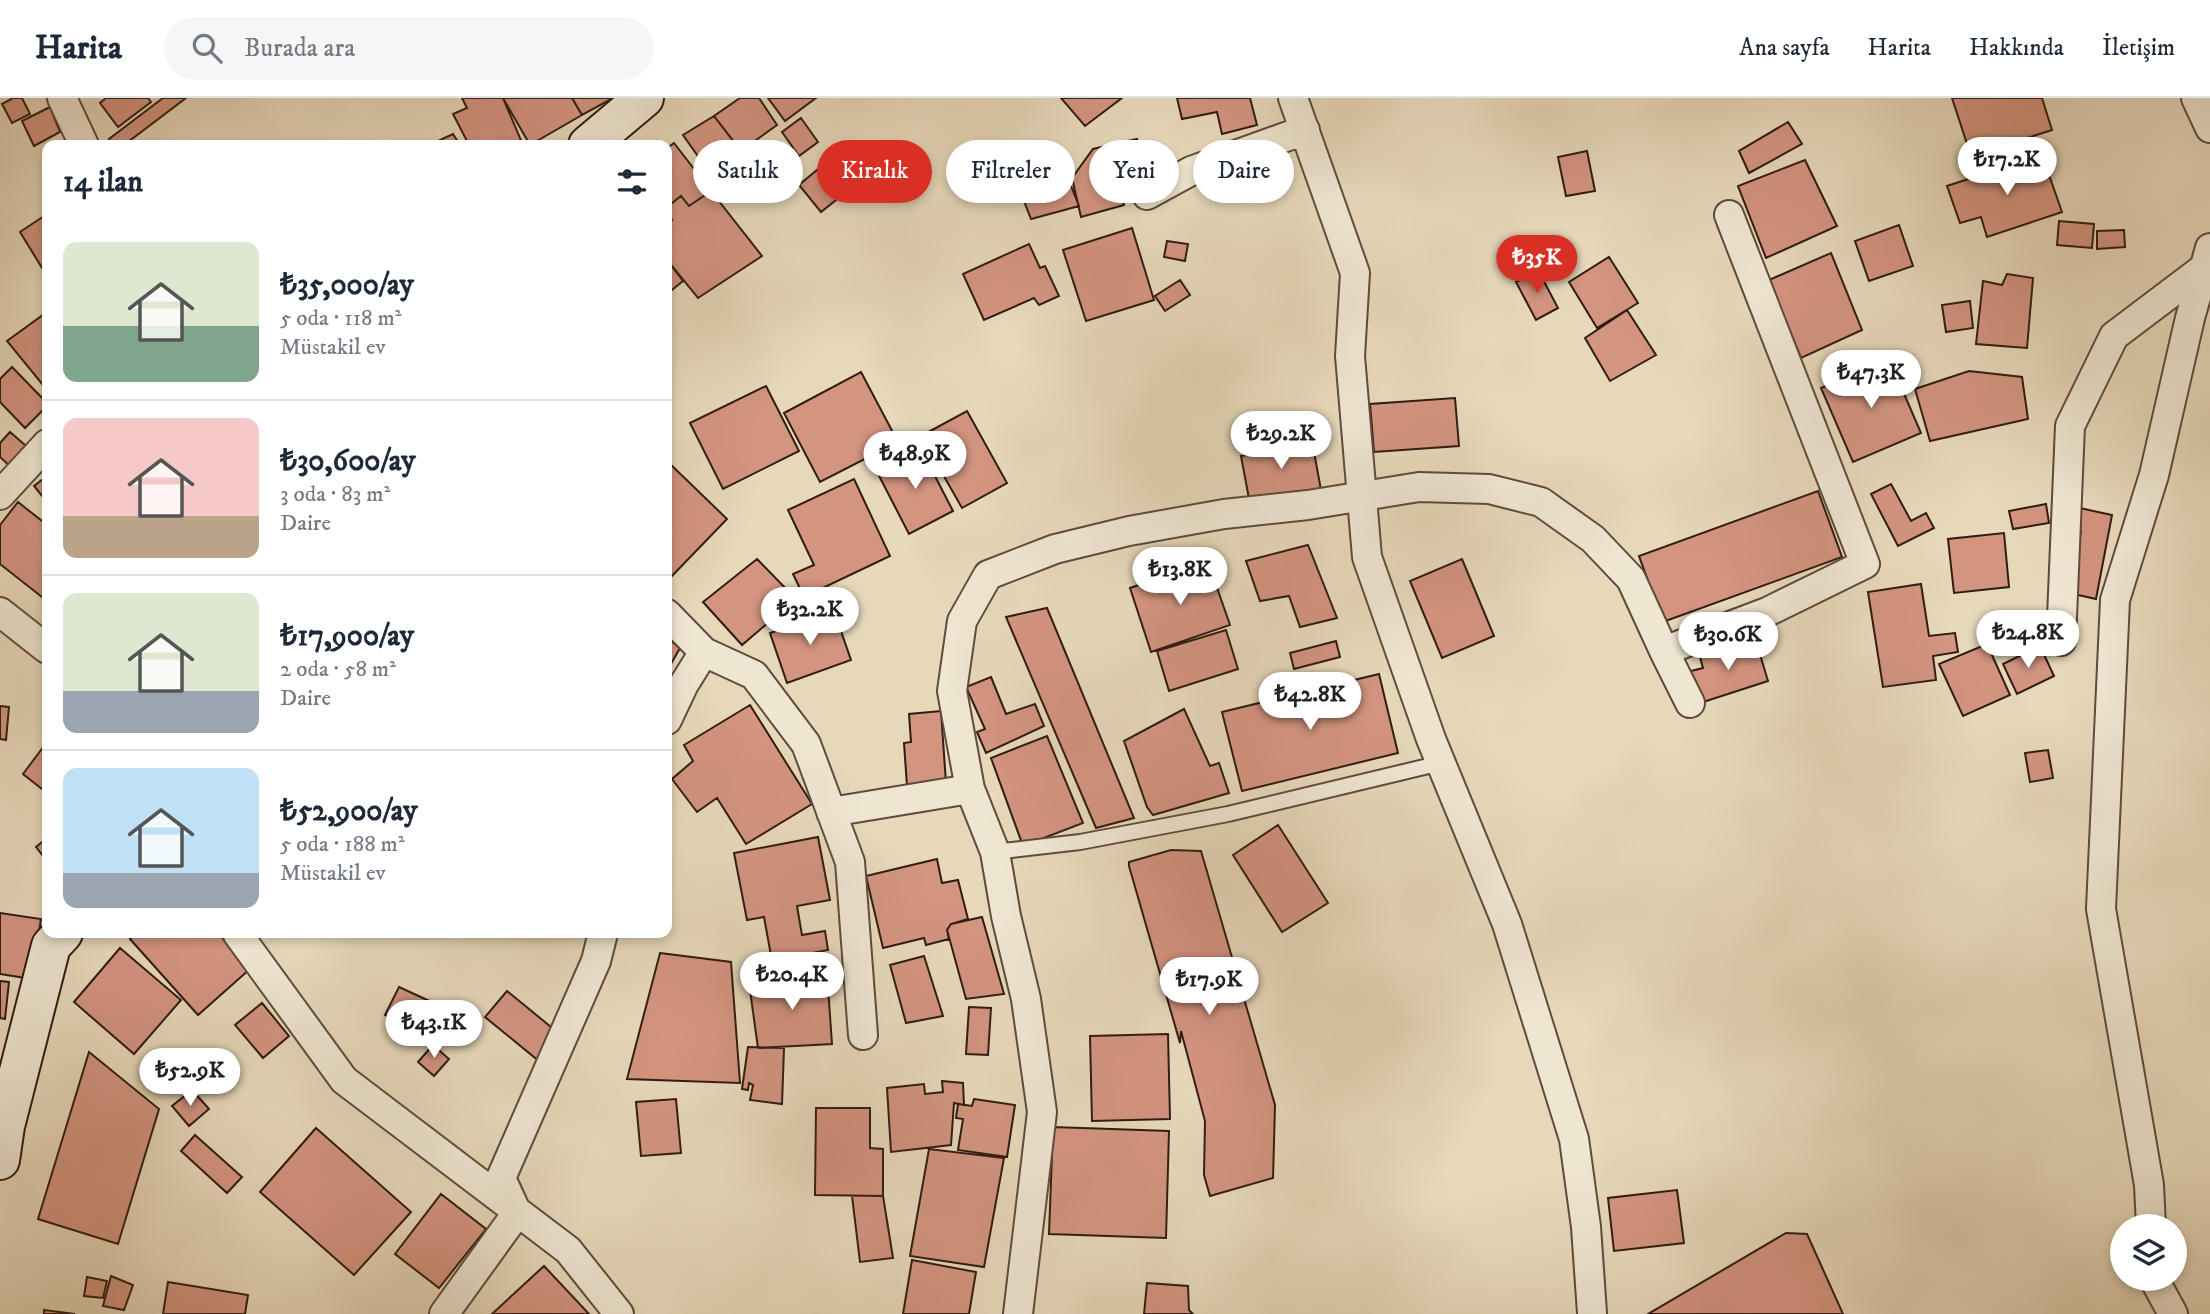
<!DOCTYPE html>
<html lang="tr">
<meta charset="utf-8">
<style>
body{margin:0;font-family:"IM FELL DW Pica",serif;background:#f6f6f7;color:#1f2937;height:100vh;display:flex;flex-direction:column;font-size:26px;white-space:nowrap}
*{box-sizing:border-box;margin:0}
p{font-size:23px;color:#747a83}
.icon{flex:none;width:38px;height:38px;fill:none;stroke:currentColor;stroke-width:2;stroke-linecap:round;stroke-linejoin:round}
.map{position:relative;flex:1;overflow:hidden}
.details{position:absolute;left:42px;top:42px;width:630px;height:798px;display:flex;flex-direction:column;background:#fff;border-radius:14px;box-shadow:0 4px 10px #0003}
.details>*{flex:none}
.hud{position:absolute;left:693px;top:42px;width:665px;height:63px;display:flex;gap:14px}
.fabs{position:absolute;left:2110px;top:1116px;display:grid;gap:14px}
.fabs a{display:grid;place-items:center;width:77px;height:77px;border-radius:50%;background:#fff;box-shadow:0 4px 10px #0003;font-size:35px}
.price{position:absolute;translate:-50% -60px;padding:0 16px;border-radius:24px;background:#fff;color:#222;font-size:23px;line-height:46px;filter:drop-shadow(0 2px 4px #0008)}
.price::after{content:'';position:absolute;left:50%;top:42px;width:21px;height:16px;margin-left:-10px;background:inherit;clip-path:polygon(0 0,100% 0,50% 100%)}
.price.active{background:#d93025;color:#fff}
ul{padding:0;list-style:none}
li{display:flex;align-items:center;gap:21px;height:175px;padding:0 21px}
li+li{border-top:2px solid #e0e1e3}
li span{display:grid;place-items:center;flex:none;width:196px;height:140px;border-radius:14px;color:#555}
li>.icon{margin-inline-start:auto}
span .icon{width:84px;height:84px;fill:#fffc;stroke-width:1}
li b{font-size:30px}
h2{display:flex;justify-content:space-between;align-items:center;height:84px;padding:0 21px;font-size:30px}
.tag{padding:0 24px;border-radius:32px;background:#fff;box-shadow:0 4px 10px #0003;font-size:24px;line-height:63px}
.tag.active{background:#d93025;color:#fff}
header{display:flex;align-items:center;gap:42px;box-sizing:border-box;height:98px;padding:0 35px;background:#fff;border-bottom:2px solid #e0e1e3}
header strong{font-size:33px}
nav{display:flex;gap:38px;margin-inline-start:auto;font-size:24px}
.search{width:490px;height:63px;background:#f6f6f7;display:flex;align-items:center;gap:18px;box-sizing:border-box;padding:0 24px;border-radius:38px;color:#747a83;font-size:26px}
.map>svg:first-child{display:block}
.building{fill:#d39480;stroke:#301c13;stroke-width:2}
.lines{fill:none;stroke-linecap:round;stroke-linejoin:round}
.lane-casing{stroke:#5e4b3d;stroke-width:18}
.street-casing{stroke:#5e4b3d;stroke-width:32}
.secondary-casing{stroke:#301c13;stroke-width:42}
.lane{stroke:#efe6d2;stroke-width:14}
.street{stroke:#efe6d2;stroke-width:28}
.secondary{stroke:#efe6d2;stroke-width:38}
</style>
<header>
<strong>Harita</strong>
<div class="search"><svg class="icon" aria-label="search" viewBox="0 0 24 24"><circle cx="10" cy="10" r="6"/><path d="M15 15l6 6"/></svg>Burada ara</div>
<nav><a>Ana sayfa</a><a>Harita</a><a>Hakkında</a><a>İletişim</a></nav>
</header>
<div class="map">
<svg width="2210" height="1216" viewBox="0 0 2210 1216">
<rect width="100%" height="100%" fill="#e7d8ba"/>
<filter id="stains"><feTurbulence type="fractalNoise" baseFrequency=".00286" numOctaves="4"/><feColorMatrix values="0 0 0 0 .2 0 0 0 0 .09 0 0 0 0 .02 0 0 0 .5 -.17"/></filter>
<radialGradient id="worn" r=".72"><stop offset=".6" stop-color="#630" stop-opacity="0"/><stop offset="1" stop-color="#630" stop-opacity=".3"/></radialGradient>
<path class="building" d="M13,0H22L30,16L12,25L2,6Z
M106,0H148L151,4L118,29L100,5Z
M163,0H186L124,47H113L109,41Z
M462,0H503L523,47H464L468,45L453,16L467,10Z
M503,0H572L582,17L530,47Z
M572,0H613L582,17Z
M740,0H759L777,27L741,53L714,18Z
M768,0H816L785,23Z
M1061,0H1122L1085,28Z
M1177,0H1250L1257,27L1222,36L1217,14L1182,21Z
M1952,0H2042L2052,32L1971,58Z
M50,9L60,34L34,48L22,23Z
M714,18L756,72L724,95L683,37Z
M801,20L818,44L799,58L782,34Z
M1788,24L1802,46L1749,75L1739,53Z
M453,36L460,47H443L440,42Z
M1137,41L1143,81L1118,87L1124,107L1081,119L1072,80L1093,51Z
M674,45L711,93L689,108L681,98L667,109V50Z
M1587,53L1595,93L1566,98L1558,59Z
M2042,57L2062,114L1987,139L1981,119L1960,125L1947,88Z
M1060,60L1079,108L1031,121L1020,93Z
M829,62L851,90L821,114L799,87Z
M1805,62L1837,128L1766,160L1738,88Z
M711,93L762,158L698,200L667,162V126L672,122L667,109L681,98L689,108Z
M47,116V178L20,134Z
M2059,123L2094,126L2092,150L2057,147Z
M1899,127L1913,168L1869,183L1855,143Z
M1132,130L1154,202L1086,223L1063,152Z
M2124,132L2125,149L2097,151V133Z
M1167,143L1188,146L1185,163L1164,159Z
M1029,146L1040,170L1045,168L1059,198L1039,207L1034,200L984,222L963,176Z
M1831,155L1862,232L1801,260L1769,182Z
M1609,159L1638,205L1597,230L1569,184Z
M667,162L683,183L667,196Z
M1538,172L1558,210L1536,222L1516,184Z
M2007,176L2033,180L2027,250L1976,246L1983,183L2002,187Z
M1180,182L1190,197L1165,213L1155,198Z
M1970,203L1973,230L1946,234L1942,207Z
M1627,212L1656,257L1610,283L1585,240Z
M47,214V292L7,243Z
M1889,261L1921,335L1853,364L1821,290Z
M12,269L47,305V308L25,330L0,304V281Z
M1969,273L2022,279L2028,321L1930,343L1915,291Z
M861,274L898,344L820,384L784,315Z
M766,288L799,353L723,391L690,325Z
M1455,300L1459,348L1374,354L1370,306Z
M967,313L1007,385L962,410L921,338Z
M10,334L32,353L14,372L0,359V345Z
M1290,337L1292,347L1312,343L1321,392L1250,406L1241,358L1274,352L1271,340Z
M920,349L953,413L909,436L876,372Z
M667,363L727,421L670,480L667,477Z
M47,378V404L34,388Z
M854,381L890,458L804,499L793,476L814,467L788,412Z
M1891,386L1911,423L1926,415L1934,430L1898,448L1871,396Z
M1818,393L1842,459L1663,524L1639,458Z
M18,404L47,427V503L0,466V427Z
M2046,406L2049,425L2013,431L2009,413Z
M2075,409L2112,417L2096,501L2069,495L2081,433L2071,431Z
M2004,435L2009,489L1954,495L1948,441Z
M1308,447L1337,520L1300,529L1289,498L1260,503L1246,463Z
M757,461L796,501L742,547L703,504Z
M1462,461L1494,538L1442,560L1410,483Z
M1208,464L1230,527L1151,554L1130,490Z
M1921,486L1929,538L1955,535L1958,554L1933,558L1936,582L1883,589L1868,494Z
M1047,510L1134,720L1096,730L1006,519Z
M834,513L851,562L787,585L770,535Z
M1226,532L1238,571L1169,593L1157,553Z
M667,540L680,550L667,573Z
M1336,543L1340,559L1294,571L1290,555Z
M1756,543L1768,583L1697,606L1687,574L1703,570L1700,559Z
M1987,546L2010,597L1963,618L1939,566Z
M2040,548L2054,578L2017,596L2003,566Z
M1379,576L1398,655L1242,693L1222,614Z
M991,579L1006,616L1035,606L1044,628L986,655L977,634L985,631L966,589Z
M750,607L812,706L746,746L717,700L697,714L672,681L693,663L684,647Z
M0,608L9,609L6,642L0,641Z
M1184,611L1210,668L1219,665L1229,695L1153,717L1147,709L1124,643Z
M941,613L946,685L907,688L904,645L911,644L909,616Z
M1047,638L1083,725L1023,748L991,660Z
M47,644V695L23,676Z
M2048,652L2053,680L2030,684L2025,655Z
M1278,727L1328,805L1282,834L1233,757Z
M818,739L830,802L797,808L802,837L825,833L828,852L772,863L764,819L747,822L734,755Z
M47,740V763L36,749Z
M1171,752L1201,753L1275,1007L1273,1080L1210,1098L1204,1077L1205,1023L1181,933L1180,945L1129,768V764Z
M937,761L942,785L958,782L968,821L951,826L947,832L949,841L926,847L924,840L883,850L866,778Z
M0,815L41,821L32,881L0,876Z
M982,819L1004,896L966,901L947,832L951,826Z
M137,835H218L250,871L198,917L130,841Z
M120,850L181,902L134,956L74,904Z
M660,855L731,864L740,985L627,981Z
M924,858L943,918L906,925L890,867Z
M827,875L832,946L758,950L749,885Z
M0,883L9,884L5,921L0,920Z
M399,889L436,906L421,934L385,917Z
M507,893L562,938L540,964L485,919Z
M262,905L289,938L263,960L235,927Z
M969,909L991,910L988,957L966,956Z
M1168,936L1170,1021L1092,1023L1090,938Z
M433,947L449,961L434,978L418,964Z
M748,949L784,950L782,1006L750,1002L753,987L749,985L748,992L742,991Z
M89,954L159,1011L118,1146L38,1121Z
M942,983L963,985L964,1007L954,1005L951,1047L891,1054L887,990L924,986L925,996L943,994Z
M192,992L209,1011L189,1028L172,1008Z
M676,1001L681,1055L641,1058L636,1004Z
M974,1001L1015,1007L1007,1059L958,1052L963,1021L956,1020L958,1006L972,1008Z
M816,1010H870V1050L883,1051V1098L815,1097Z
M1053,1029L1169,1033L1166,1140L1049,1136Z
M316,1030L411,1114L354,1177L260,1094Z
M195,1037L242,1079L227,1095L181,1053Z
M929,1051L1004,1060L984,1169L910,1158Z
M1677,1092L1684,1145L1614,1153L1608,1100Z
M441,1096L486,1131L439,1190L395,1156Z
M852,1098H883L893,1160L860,1164Z
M1786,1135L1807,1136L1843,1216H1648Z
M912,1162L976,1174L969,1216H903Z
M544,1168L589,1216H492Z
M111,1178L133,1187L124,1212L103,1208Z
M87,1179L107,1183L103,1200L84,1198Z
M168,1184L248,1197L245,1216H163Z
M1147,1185L1188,1188L1189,1212L1193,1216H1144Z
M44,1212L75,1216H44Z"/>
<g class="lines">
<defs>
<path id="lane" d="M995,754L1080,744L1228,716L1441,665"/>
<path id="street" d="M62,0L84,47
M1293,0L1355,175L1350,258L1367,459L1431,641L1507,826L1574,1041L1586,1129L1592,1215
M2196,0L2210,30
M1147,97L1191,73L1305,32
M0,397L47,346
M0,514L47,551
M667,516L704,554L754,577L806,646L850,764L863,937
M2061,543L2070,328L2114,238L2204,170
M1664,553L1767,514L1865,466L1729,117
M667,622L684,586L704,554
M831,714L970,691
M237,835L344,982L568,1152L619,1216
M2151,1129L2149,1087L2101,811L2115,502L2154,377L2190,220L2210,150
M2154,1181L2173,1216
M444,1216L517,1115L501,1080L596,863L603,835
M1018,1216L1042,1014L1026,901L1006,818L995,754L970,691L952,593L962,523L988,477L1055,451L1129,433L1224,416L1308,407L1419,389L1489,391L1541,404L1593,441L1631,481L1664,553L1690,605"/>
<path id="secondary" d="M588,47L644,0
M0,1062L5,1028L51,848L63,835"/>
</defs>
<use href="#lane" class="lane-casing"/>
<use href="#street" class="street-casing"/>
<use href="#secondary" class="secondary-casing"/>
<use href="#lane" class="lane"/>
<use href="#street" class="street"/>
<use href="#secondary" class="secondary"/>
</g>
<rect width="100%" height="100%" filter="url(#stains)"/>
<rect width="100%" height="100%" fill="url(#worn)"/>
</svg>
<div class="fabs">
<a><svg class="icon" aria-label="layers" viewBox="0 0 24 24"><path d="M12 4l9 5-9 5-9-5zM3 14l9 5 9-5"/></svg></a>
</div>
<b class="price" style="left:2007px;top:99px">₺17.2K</b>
<b class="price active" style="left:1537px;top:197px">₺35K</b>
<b class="price" style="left:1871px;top:312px">₺47.3K</b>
<b class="price" style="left:1281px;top:373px">₺29.2K</b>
<b class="price" style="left:915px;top:393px">₺48.9K</b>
<b class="price" style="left:1180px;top:509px">₺13.8K</b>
<b class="price" style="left:810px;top:549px">₺32.2K</b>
<b class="price" style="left:2028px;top:572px">₺24.8K</b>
<b class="price" style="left:1728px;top:574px">₺30.6K</b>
<b class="price" style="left:1310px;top:634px">₺42.8K</b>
<b class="price" style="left:792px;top:914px">₺20.4K</b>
<b class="price" style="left:1209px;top:919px">₺17.9K</b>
<b class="price" style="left:434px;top:962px">₺43.1K</b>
<b class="price" style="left:190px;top:1010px">₺52.9K</b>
<div class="hud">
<a class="tag">Satılık</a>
<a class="tag active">Kiralık</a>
<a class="tag">Filtreler</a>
<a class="tag">Yeni</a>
<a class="tag">Daire</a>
</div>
<section class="details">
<h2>14 ilan<svg class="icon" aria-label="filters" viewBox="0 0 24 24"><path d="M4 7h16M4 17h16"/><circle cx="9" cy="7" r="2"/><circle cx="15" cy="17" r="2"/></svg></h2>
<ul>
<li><span style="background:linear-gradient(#dfe7d0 60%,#7fa58c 0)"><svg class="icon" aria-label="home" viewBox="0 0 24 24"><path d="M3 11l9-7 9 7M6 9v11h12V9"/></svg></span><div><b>₺35,000/ay</b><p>5 oda · 118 m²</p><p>Müstakil ev</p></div></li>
<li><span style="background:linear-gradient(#f6c9c9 70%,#b9a48a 0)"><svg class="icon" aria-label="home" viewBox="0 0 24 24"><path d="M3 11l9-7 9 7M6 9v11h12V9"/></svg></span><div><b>₺30,600/ay</b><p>3 oda · 83 m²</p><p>Daire</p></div></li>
<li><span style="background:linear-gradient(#dfe7d0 70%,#9aa5b1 0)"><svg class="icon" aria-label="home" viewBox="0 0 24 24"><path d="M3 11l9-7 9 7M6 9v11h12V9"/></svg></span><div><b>₺17,900/ay</b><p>2 oda · 58 m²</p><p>Daire</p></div></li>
<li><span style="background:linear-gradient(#bfe0f5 75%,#9aa5b1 0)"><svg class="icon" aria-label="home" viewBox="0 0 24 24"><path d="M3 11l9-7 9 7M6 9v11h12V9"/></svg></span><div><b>₺52,900/ay</b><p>5 oda · 188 m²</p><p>Müstakil ev</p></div></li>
</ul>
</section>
</div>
